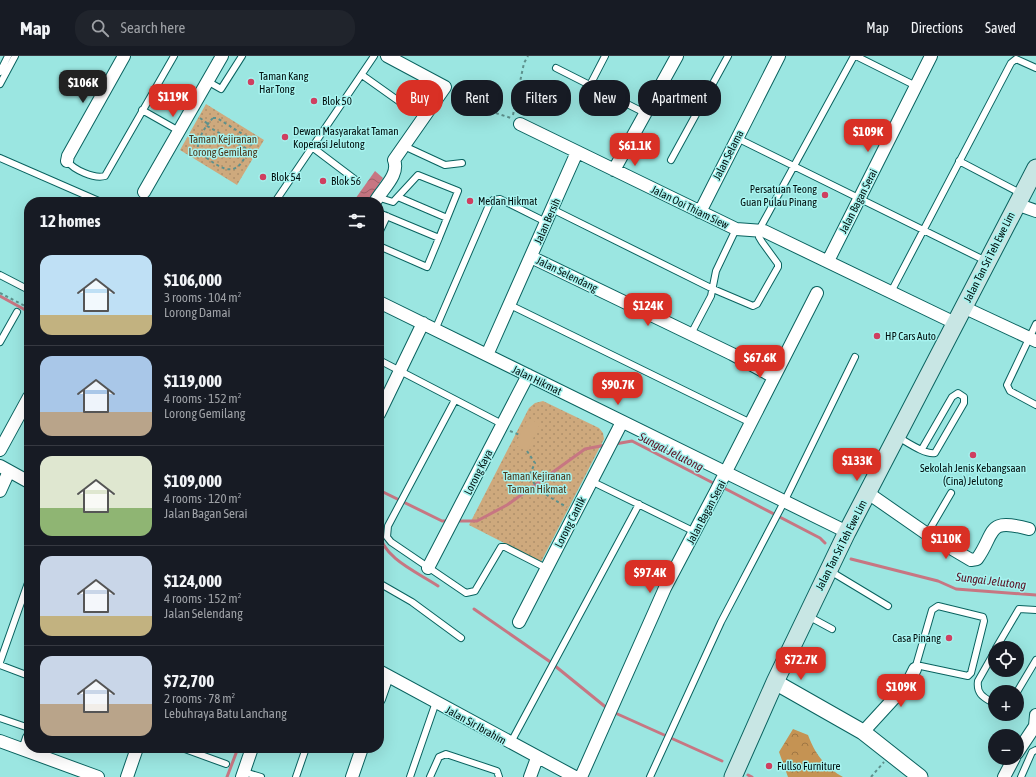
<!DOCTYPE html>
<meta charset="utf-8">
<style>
body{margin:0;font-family:"Asap Condensed",sans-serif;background:#20242c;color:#f1f3f6;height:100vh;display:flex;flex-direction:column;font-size:15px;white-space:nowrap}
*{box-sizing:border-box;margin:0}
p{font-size:13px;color:#9ea1a6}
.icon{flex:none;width:22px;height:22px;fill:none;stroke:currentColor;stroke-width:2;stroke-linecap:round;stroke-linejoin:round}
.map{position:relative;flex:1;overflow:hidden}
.details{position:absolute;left:24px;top:141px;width:360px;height:556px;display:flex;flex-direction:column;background:#171b24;border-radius:16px;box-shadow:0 4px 16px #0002}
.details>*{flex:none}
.top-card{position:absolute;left:396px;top:24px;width:380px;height:36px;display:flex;gap:8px}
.fabs{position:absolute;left:988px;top:585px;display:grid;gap:8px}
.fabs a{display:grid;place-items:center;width:36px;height:36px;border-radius:50%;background:#171b24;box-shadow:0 4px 16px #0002;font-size:20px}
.price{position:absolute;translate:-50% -34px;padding:0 9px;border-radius:8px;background:#d93025;color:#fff;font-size:13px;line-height:26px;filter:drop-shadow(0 1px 2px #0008)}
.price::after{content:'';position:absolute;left:50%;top:24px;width:12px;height:9px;margin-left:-6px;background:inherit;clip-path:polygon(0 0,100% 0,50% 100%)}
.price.on{background:#222;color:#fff}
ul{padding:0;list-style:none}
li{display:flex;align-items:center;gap:12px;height:100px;padding:0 16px}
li+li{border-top:1px solid #363941}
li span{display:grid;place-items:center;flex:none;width:112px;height:80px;border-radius:12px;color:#555}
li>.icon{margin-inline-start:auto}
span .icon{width:48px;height:48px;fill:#fffc;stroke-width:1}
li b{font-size:17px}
h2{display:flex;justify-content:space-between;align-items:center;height:48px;padding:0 16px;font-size:17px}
.pill{padding:0 14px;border-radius:16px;background:#171b24;box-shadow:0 4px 16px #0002;font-size:14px;line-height:36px}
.pill.on{background:#d93025;color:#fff}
header{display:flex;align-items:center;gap:24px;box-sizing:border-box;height:56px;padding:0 20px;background:#171b24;border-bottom:1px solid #363941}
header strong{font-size:19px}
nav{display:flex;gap:22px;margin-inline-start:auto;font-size:14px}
.search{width:280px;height:36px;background:#20242c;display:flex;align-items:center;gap:10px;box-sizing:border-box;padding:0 14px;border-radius:16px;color:#9ea1a6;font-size:15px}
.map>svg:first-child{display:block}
.grass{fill:url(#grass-dots)}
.forest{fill:url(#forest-crowns)}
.garden{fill:#cea97d}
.water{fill:url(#water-waves)}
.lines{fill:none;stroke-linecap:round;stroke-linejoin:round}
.stream{stroke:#c77682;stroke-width:3}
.service-casing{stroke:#09625f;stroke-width:8}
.minor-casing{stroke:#09625f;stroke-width:14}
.tertiary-casing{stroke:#09625f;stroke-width:17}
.secondary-casing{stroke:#09625f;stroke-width:19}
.path{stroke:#5d908c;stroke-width:2;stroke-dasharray:3 3;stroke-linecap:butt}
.service{stroke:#fff;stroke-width:6}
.minor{stroke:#fff;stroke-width:12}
.tertiary{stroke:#fff;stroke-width:15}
.secondary{stroke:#c8e6e4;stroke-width:17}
.poi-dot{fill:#cf3f60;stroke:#a7f3ef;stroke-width:1.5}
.labels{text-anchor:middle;stroke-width:3;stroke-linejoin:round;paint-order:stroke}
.poi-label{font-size:11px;fill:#000f0e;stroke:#a7f3ef;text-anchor:start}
.park-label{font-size:11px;fill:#4c361a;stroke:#a7f3ef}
.street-label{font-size:11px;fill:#000f0e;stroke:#a7f3ef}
.water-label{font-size:12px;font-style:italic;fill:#5b1124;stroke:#a7f3ef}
</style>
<header>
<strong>Map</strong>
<div class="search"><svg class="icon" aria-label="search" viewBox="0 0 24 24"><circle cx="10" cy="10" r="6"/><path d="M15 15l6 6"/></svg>Search here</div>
<nav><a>Map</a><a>Directions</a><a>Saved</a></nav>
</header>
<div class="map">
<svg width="1036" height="721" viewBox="0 0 1036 721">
<defs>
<pattern id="grass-dots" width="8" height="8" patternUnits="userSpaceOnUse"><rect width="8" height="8" fill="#cea97d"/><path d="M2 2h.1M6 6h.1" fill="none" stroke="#af906b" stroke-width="1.8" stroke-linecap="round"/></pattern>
<pattern id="forest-crowns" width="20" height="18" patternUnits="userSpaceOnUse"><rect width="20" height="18" fill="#c59353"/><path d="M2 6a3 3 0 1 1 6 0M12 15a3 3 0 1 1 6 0" fill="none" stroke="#9e7643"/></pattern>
<pattern id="water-waves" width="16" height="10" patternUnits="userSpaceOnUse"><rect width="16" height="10" fill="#c77682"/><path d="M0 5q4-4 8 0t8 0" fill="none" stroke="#9f5f69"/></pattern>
</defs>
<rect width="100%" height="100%" fill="#9be6e1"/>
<path class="grass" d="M206,48L264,84L237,129L180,94Z
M543,345L599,372L603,377L604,383L541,506L469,469L529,352L535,347Z"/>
<path class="forest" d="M793,673L808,679C815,698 825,711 843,721H788L779,696Z"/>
<path class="garden" d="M528,362L540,368L527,395L515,389Z"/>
<path class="water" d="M375,115L383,122L367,146H353Z"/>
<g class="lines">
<path class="stream" d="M0,240L29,256
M615,388L632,385L717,429
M722,431L820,482L825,487
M379,434L442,465H448
M456,465H477L507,449L585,393L606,389
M379,477C384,503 417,516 438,530
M851,503L938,525L956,533L1036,539
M474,553L549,605L608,653
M613,656L722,705
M748,719L752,721
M227,721L238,692"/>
<defs>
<path id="service" d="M856,0L916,30
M556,12L645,57
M0,16L8,0
M362,19L400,46
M207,25L221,33L242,0
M0,28L15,0
M590,29L605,0
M142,54L179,75
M737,82L986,205
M404,90L445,109L462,107
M312,91L357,125
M0,102L101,146
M671,104L728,0
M67,105C74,114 94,123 105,120L174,0
M959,105L1022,138
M377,141L393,146L418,119L458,135L439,182L379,157
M398,141L447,162
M275,146L374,0
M552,153L713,233L753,250L757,248L778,211V208L762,186L759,181V174L854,0
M379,177L387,160
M379,190L427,211L439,182
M0,219L29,234
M891,236L1011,7L1016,3L1036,12
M510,249L751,367
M1036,268L1007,329L1010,335L1036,349
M435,274L489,149L493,144L500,143L546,166
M691,278L711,240L716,215L736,173
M0,286L17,256
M379,304L502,368
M455,344L388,470L387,481L391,486L466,537L475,535L501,491H505L546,512
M898,381C907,386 925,399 935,397L964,347V341L958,337L952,341L922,393
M591,425L695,476
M927,478L951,437
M830,515L888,550
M379,527L412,546L461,582
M808,560L832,573
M996,592L1019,553L1036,554
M995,595L978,625C976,639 985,642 995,648
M0,606L29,524
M0,609L29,620
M915,613L932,554L938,550L983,561L984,565L971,617L968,620L916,609
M1017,636L1036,604
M0,662L29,672
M510,688L639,448
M182,692L226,708
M244,716L261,721
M296,721L306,692
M410,721L436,646
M430,721L439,701L446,698L497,715L499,721
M650,721L721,566L784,446L855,301
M1021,721L1032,696L1036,694"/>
<path id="minor" d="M520,68L736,173L764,175L955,267
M67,105L68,100L124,0
M614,114L677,0
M144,136L222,0
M375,146C382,133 400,119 394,104L445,31L387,0
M1016,148L1036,155
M700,156L779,0
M531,201L732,298L774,321
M828,205L931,0
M379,246L847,476
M963,251L1036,285
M487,299L577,96
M379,358L423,267
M0,394L29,341
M0,410L29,426
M0,435L9,415
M868,437L927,478L971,504L977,503C996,477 985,461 1029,473
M428,512L528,319
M519,566L622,366
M379,615L575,721
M379,643L387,620
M863,676L908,627L915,613
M0,685L98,721
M25,694L29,682
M1017,697L1035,670L1036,659
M127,721L137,692
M242,721L252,692
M352,721L362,692
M530,721L537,702
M581,721L665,532L715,437L817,237
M1004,721L1014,702"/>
<path id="tertiary" d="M775,626L863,676L920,721"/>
<path id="secondary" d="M733,721L775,626L847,476L1036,112"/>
</defs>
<use href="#service" class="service-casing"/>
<use href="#minor" class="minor-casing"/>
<use href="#tertiary" class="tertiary-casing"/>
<use href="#secondary" class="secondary-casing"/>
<path class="path" d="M453,36L483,53L511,62
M513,59L524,7L528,0
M200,62L208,68
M213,62H217L252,84C252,90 248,96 245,101C232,126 216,107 199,97C194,87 206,69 213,62Z
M207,70L249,94
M0,237L29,252
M510,375L520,379
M527,395L535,407L529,420C539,436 551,442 567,451
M871,721L884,706"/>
<use href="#service" class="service"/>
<use href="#minor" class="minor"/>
<use href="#tertiary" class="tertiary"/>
<use href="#secondary" class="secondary"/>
</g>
<g class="poi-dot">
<circle cx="251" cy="26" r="4"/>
<circle cx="314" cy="45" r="4"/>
<circle cx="285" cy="81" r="4"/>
<circle cx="263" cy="121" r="4"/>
<circle cx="323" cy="125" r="4"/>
<circle cx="825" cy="139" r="4"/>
<circle cx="470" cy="145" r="4"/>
<circle cx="877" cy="280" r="4"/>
<circle cx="973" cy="399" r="4"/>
<circle cx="949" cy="582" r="4"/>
<circle cx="769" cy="710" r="4"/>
</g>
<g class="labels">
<g class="poi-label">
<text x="259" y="24">Taman Kang<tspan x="259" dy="13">Har Tong</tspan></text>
<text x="322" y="49">Blok 50</text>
<text x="293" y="79">Dewan Masyarakat Taman<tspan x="293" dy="13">Koperasi Jelutong</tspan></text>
<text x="271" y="125">Blok 54</text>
<text x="331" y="129">Blok 56</text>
<text x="817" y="137" text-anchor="end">Persatuan Teong<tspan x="817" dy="13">Guan Pulau Pinang</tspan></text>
<text x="478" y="149">Medan Hikmat</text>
<text x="885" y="284">HP Cars Auto</text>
<text x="973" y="416" text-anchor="middle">Sekolah Jenis Kebangsaan<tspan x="973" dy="13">(Cina) Jelutong</tspan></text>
<text x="941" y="586" text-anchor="end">Casa Pinang</text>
<text x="777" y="714">Fullso Furniture</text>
</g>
<g class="park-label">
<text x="223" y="87">Taman Kejiranan<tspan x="223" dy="13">Lorong Gemilang</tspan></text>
<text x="537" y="424">Taman Kejiranan<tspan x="537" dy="13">Taman Hikmat</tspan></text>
</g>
<g class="street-label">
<text transform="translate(728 99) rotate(-63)" y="4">Jalan Selama</text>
<text transform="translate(858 145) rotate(-63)" y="4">Jalan Bagan Serai</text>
<text transform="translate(690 151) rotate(26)" y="4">Jalan Ooi Thiam Siew</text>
<text transform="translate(547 165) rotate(-66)" y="4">Jalan Bersih</text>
<text transform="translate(989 201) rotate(-63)" y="4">Jalan Tan Sri Teh Ewe Lim</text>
<text transform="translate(567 218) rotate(26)" y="4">Jalan Selendang</text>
<text transform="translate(537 324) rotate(26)" y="4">Jalan Hikmat</text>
<text transform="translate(478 416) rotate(-63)" y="4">Lorong Kaya</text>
<text transform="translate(706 456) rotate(-62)" y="4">Jalan Bagan Serai</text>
<text transform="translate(570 466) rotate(-63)" y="4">Lorong Cantik</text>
<text transform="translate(841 489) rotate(-63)" y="4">Jalan Tan Sri Teh Ewe Lim</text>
<text transform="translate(476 669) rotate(29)" y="4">Jalan Sir Ibrahim</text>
</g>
<g class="water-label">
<text transform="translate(671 396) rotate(27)" y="4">Sungai Jelutong</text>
<text transform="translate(991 525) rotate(7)" y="4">Sungai Jelutong</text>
</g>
</g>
</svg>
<div class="fabs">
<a><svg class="icon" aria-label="locate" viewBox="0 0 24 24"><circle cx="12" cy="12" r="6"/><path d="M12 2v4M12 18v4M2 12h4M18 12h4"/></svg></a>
<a>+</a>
<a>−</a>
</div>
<b class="price on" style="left:83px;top:48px">$106K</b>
<b class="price" style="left:173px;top:62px">$119K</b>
<b class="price" style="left:868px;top:97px">$109K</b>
<b class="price" style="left:635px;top:111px">$61.1K</b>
<b class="price" style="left:648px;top:271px">$124K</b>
<b class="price" style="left:760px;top:323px">$67.6K</b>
<b class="price" style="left:618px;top:350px">$90.7K</b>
<b class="price" style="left:857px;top:426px">$133K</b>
<b class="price" style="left:946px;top:504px">$110K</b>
<b class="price" style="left:650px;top:538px">$97.4K</b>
<b class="price" style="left:801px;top:625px">$72.7K</b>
<b class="price" style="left:901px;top:652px">$109K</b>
<div class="top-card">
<a class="pill on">Buy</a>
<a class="pill">Rent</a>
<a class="pill">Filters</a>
<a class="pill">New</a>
<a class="pill">Apartment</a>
</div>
<section class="details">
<h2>12 homes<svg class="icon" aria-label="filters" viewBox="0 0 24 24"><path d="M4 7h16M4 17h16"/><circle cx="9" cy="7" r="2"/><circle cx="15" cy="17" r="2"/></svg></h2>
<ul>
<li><span style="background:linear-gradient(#bfe0f5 75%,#c2b280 0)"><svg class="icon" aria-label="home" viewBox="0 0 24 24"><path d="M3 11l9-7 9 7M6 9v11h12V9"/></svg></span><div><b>$106,000</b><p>3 rooms · 104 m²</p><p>Lorong Damai</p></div></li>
<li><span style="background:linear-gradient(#a9c7e8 70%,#b9a48a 0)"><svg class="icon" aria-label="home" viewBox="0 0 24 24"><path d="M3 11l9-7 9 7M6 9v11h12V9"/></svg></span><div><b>$119,000</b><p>4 rooms · 152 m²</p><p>Lorong Gemilang</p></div></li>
<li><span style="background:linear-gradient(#dfe7d0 65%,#8fb573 0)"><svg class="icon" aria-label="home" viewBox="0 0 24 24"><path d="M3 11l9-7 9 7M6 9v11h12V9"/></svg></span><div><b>$109,000</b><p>4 rooms · 120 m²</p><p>Jalan Bagan Serai</p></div></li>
<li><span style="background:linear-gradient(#c9d6e8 75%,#c2b280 0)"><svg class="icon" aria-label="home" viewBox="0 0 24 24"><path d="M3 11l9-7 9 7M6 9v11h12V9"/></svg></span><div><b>$124,000</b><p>4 rooms · 152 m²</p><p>Jalan Selendang</p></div></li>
<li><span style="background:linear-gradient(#c9d6e8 60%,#b9a48a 0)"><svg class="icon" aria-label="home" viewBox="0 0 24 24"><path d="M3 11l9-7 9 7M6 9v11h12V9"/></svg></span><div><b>$72,700</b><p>2 rooms · 78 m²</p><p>Lebuhraya Batu Lanchang</p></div></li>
</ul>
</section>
</div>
